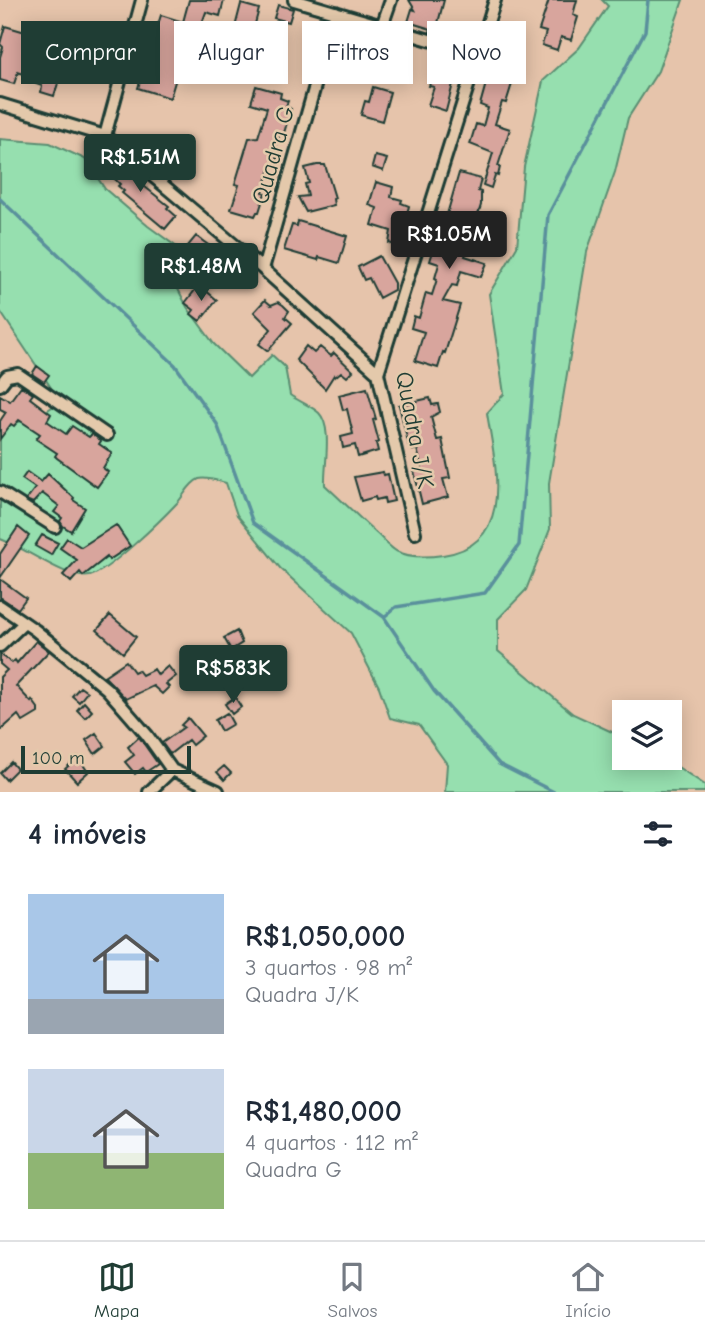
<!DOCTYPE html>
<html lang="pt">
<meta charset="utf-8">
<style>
body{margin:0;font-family:"Comic Neue",sans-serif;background:#f2f2f3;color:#1f2937;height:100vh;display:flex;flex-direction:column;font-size:26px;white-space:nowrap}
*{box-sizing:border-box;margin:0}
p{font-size:23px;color:#747a83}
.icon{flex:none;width:38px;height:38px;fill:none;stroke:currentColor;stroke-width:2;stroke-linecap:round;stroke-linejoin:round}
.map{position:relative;height:792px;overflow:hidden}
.drawer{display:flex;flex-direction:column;background:#fff;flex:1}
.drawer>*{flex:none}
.hud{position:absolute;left:21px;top:21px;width:663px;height:63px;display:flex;gap:14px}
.tools{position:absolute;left:612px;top:700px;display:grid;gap:14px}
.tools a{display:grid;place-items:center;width:70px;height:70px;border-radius:0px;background:#fff;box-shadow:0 4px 18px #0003;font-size:35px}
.scale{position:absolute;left:21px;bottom:18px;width:170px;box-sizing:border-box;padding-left:7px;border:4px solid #1f3d34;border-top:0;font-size:19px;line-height:24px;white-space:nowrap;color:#1f3d34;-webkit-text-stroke:5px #e4c9ab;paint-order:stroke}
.price{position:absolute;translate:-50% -60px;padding:0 16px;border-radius:7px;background:#1f3d34;color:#fff;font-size:23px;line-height:46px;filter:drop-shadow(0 2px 4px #0008)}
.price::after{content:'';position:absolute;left:50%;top:42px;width:21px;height:16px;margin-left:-10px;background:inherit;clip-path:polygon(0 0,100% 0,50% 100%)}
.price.active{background:#222;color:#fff}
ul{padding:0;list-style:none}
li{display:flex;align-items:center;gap:21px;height:175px;padding:0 28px}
li span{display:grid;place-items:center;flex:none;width:196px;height:140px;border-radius:0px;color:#555}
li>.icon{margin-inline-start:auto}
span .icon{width:84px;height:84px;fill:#fffc;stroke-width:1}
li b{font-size:30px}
h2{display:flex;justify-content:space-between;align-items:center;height:84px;padding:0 28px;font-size:30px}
.chip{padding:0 24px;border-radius:0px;background:#fff;box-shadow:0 4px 18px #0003;font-size:24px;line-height:63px}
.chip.active{background:#1f3d34;color:#fff}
.tab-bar{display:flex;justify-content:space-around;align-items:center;height:98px;border-top:2px solid #e0e1e3;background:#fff;font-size:19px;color:#747a83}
.tab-bar a{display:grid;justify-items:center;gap:4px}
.tab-bar .active{color:#1f3d34}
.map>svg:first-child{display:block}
.green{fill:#96dfaf;stroke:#5a8e72;stroke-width:2}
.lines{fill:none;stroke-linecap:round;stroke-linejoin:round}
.stream{stroke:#5a909c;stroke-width:3.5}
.building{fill:#d8a59d;stroke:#1f3d34;stroke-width:2}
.street-casing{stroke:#1f3d34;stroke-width:16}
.street{stroke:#e4c9ab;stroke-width:10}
.labels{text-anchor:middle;stroke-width:5;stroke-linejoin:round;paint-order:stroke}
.street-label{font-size:24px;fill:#1f3d34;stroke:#e4c9ab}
</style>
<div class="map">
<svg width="705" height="792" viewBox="0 0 705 792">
<rect width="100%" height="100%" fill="#e6c4ab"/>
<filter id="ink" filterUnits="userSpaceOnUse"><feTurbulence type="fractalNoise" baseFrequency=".0143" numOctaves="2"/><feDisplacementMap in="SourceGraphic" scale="14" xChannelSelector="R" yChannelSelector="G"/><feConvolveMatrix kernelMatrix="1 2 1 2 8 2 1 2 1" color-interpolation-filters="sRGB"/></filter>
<g filter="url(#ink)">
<path class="green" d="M602,0H683L658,71L628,118L615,172L587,252L549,483L550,529L526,590L498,619V651L573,714L625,738V758H664L705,785V792H445L447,764L419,725L390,718L379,687L351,633L280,568L237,515L226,483C218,481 207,477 199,479C189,483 184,496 177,503C163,518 108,572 90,576C68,581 23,546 0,539V428L40,415L52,407V389L0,311V139L50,143L85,159L105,189L148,226L181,250L168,269L187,307L214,344L249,378L272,355L285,367L290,395C298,401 312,406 319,413C333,427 324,466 325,485C342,501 359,517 376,533C382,538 389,547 396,551C409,558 429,557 443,555C517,544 495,464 487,413L504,394L489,294L517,247L524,167L543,81L579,48L608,6Z"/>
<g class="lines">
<path class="stream" d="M0,199L175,365L217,424L253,523L384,617L434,691L499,764L554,792
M384,617L396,607L485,593L519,545L548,215L645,31L648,0"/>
</g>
<path class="building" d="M189,0H224L220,16L206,12L186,68L191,69L188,78L177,75L170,98L138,88L161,15L183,22Z
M409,0H444L438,23L442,24L440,35L430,32L431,29L408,22L412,9L415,10Z
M549,0H577L573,15L578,17L571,40L561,37L557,50L542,45L546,32L539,30Z
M241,4L259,9L244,65L233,62L240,37L233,35Z
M278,5L293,9L289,22L274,18Z
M43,22L52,25L43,54L65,61L54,96L41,92L42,86L36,84L38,79L18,72L14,84L0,80V57L3,47L0,44L5,26L39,36Z
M487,52L502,56L501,58L509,61L507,68L516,71L506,103L502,102L495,124L510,129L498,166L500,167L498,176L495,175L491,188L483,185L493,153L470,144L476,124L483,126L488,108L480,105L490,69L483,67Z
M433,73L454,80L446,111L428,105L434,87L429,86Z
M256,86L281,93L280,98L288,101L286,106L291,109L284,133H280L276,145L274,153L278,155L275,166L271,165L263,192L265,193L259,212H257L255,216L231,209L239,185L235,184L249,138L258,137L267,108L251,103Z
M373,87L390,92L382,121L361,115L365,101L369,102Z
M106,156L169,206L167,208L176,216L165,229L122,193L124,191L118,186L120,184L99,164Z
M375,156L387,159L383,171L372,167Z
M317,165H325L335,198L333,199L334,205L306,212L298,197L308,196L305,184L309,183L305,168Z
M459,173L481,179L478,191L481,192V205L465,256L487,263L481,277L461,271L457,286L452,285L443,301L460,305L445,353L443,352L438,368L415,361L424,332L411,328L414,316L419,318L426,293L432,295L437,279L435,278L439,264L430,261L434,248L437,249Z
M376,182L393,187L391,197L402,200L401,203L409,206L398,246L389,243L391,231L372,225L377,208L369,205Z
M298,221L347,236L339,263L319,257L318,260L284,250L292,225L297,226Z
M196,236L211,247L202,259L187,247Z
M379,256L394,283V290L379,298L369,278L364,280L358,267Z
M199,285L217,300L200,321L191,314L194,310L185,303Z
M265,300L271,305L278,302L283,305L289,311L285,317L292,323L268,351L259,344L271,329L254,312Z
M306,346L314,353L320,347L331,356L334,353L353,371L347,377L341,372L335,377L334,375L325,389L296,360Z
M37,366L49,375L44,382L32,374Z
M21,386L33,394L30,398L51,414L47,421L66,434L72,426L89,437L92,434L101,441L99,444L112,453L103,468L108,472L97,487L57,458L55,456L57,453L36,439L40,434L19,420L14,426L11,424L0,439V421L6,412L0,409V395L10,401Z
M367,388L376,419L373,420L379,442L376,443L378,451L358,457L355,445L343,448L341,437L353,434L347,409L343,410L339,395Z
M430,398L432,405L438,404L440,412L431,417L437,440L442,439L450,478L443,479L448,497L422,504L414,471L422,469L417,449L413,450L412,445L409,446L399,405Z
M27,472L41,482L48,474L74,498L73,500L85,508L71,531L63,526L60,521L62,518L54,512L59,506L42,493L33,503L26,500L35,488L22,479Z
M383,472L384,475L388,474L394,501L385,503L384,498L376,500L375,497L361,501L354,477Z
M116,525L130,546L109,560L107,557L83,576L80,572L71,582L63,575L77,560L60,548L67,538L81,547Z
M18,527L29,536L0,578V554Z
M42,535L58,543L51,555L35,546Z
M0,579L26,598L18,609L0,597Z
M110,615L136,637L123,653L97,630Z
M237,631L242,643L231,650L224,638Z
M36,641L49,651L16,686L31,702L32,700L38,708V713L23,722L18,715L0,731V677L7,670L0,664V654L12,663L15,660L17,663Z
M126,661L134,672L138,670L142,675L154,669L158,675L168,666L176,676L166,684L169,687L162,694L153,686L126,699L104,676Z
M232,664L239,674L229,681L222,671Z
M80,687L87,692L79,702L72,696Z
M235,697L241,707L232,714L225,704Z
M84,702L92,711L85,718L77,710Z
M227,713L233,724L221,731L215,720Z
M188,718L203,736L192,745L188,740L170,754L162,743L184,727L181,725Z
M96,733L105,746L95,754L86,740Z
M139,737L158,764L146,772L143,768L135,774L125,762L134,755L128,747Z
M78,757L88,772L77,782L65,769Z
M11,762L17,769L6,780L0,773Z
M224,766L231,773L224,780L217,772Z"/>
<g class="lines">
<defs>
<path id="street" d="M294,0L477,54
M382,26L391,0
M0,104L105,136L263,269L378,373
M105,136L142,0
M263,269L336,12
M0,385L7,376L18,374L107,435
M0,492L55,527
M415,533L378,373L495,0
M0,606L35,630L107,689L147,735L172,770L218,791
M0,646L23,624
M149,792L172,770"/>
</defs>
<use href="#street" class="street-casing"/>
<use href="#street" class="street"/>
</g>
</g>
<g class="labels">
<g class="street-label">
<text transform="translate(273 155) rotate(-74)" y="8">Quadra G</text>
<text transform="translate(415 430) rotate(79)" y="8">Quadra J/K</text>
</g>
</g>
</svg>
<div class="tools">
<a><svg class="icon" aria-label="layers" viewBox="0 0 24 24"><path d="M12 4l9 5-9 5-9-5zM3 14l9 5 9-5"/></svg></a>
</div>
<div class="scale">100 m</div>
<b class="price" style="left:140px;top:194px">R$1.51M</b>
<b class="price active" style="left:449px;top:271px">R$1.05M</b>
<b class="price" style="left:201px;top:303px">R$1.48M</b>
<b class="price" style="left:233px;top:705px">R$583K</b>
<div class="hud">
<a class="chip active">Comprar</a>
<a class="chip">Alugar</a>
<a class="chip">Filtros</a>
<a class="chip">Novo</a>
</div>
</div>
<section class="drawer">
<h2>4 imóveis<svg class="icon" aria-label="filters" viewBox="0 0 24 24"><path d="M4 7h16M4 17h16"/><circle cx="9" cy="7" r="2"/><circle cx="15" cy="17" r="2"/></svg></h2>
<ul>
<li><span style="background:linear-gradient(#a9c7e8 75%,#9aa5b1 0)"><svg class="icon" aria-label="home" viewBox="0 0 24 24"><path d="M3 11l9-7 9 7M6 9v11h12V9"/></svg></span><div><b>R$1,050,000</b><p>3 quartos · 98 m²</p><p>Quadra J/K</p></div></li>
<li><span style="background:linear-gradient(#c9d6e8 60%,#8fb573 0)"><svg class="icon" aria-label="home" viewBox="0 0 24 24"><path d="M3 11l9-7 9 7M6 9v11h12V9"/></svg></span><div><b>R$1,480,000</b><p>4 quartos · 112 m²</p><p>Quadra G</p></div></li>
</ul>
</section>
<nav class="tab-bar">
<a class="active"><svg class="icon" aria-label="map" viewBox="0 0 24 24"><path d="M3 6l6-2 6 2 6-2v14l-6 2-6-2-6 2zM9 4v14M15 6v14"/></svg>Mapa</a>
<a><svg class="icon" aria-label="saved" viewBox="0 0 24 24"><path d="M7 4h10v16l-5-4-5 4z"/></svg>Salvos</a>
<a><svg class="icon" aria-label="home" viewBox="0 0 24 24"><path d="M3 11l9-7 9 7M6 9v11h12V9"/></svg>Início</a>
</nav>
